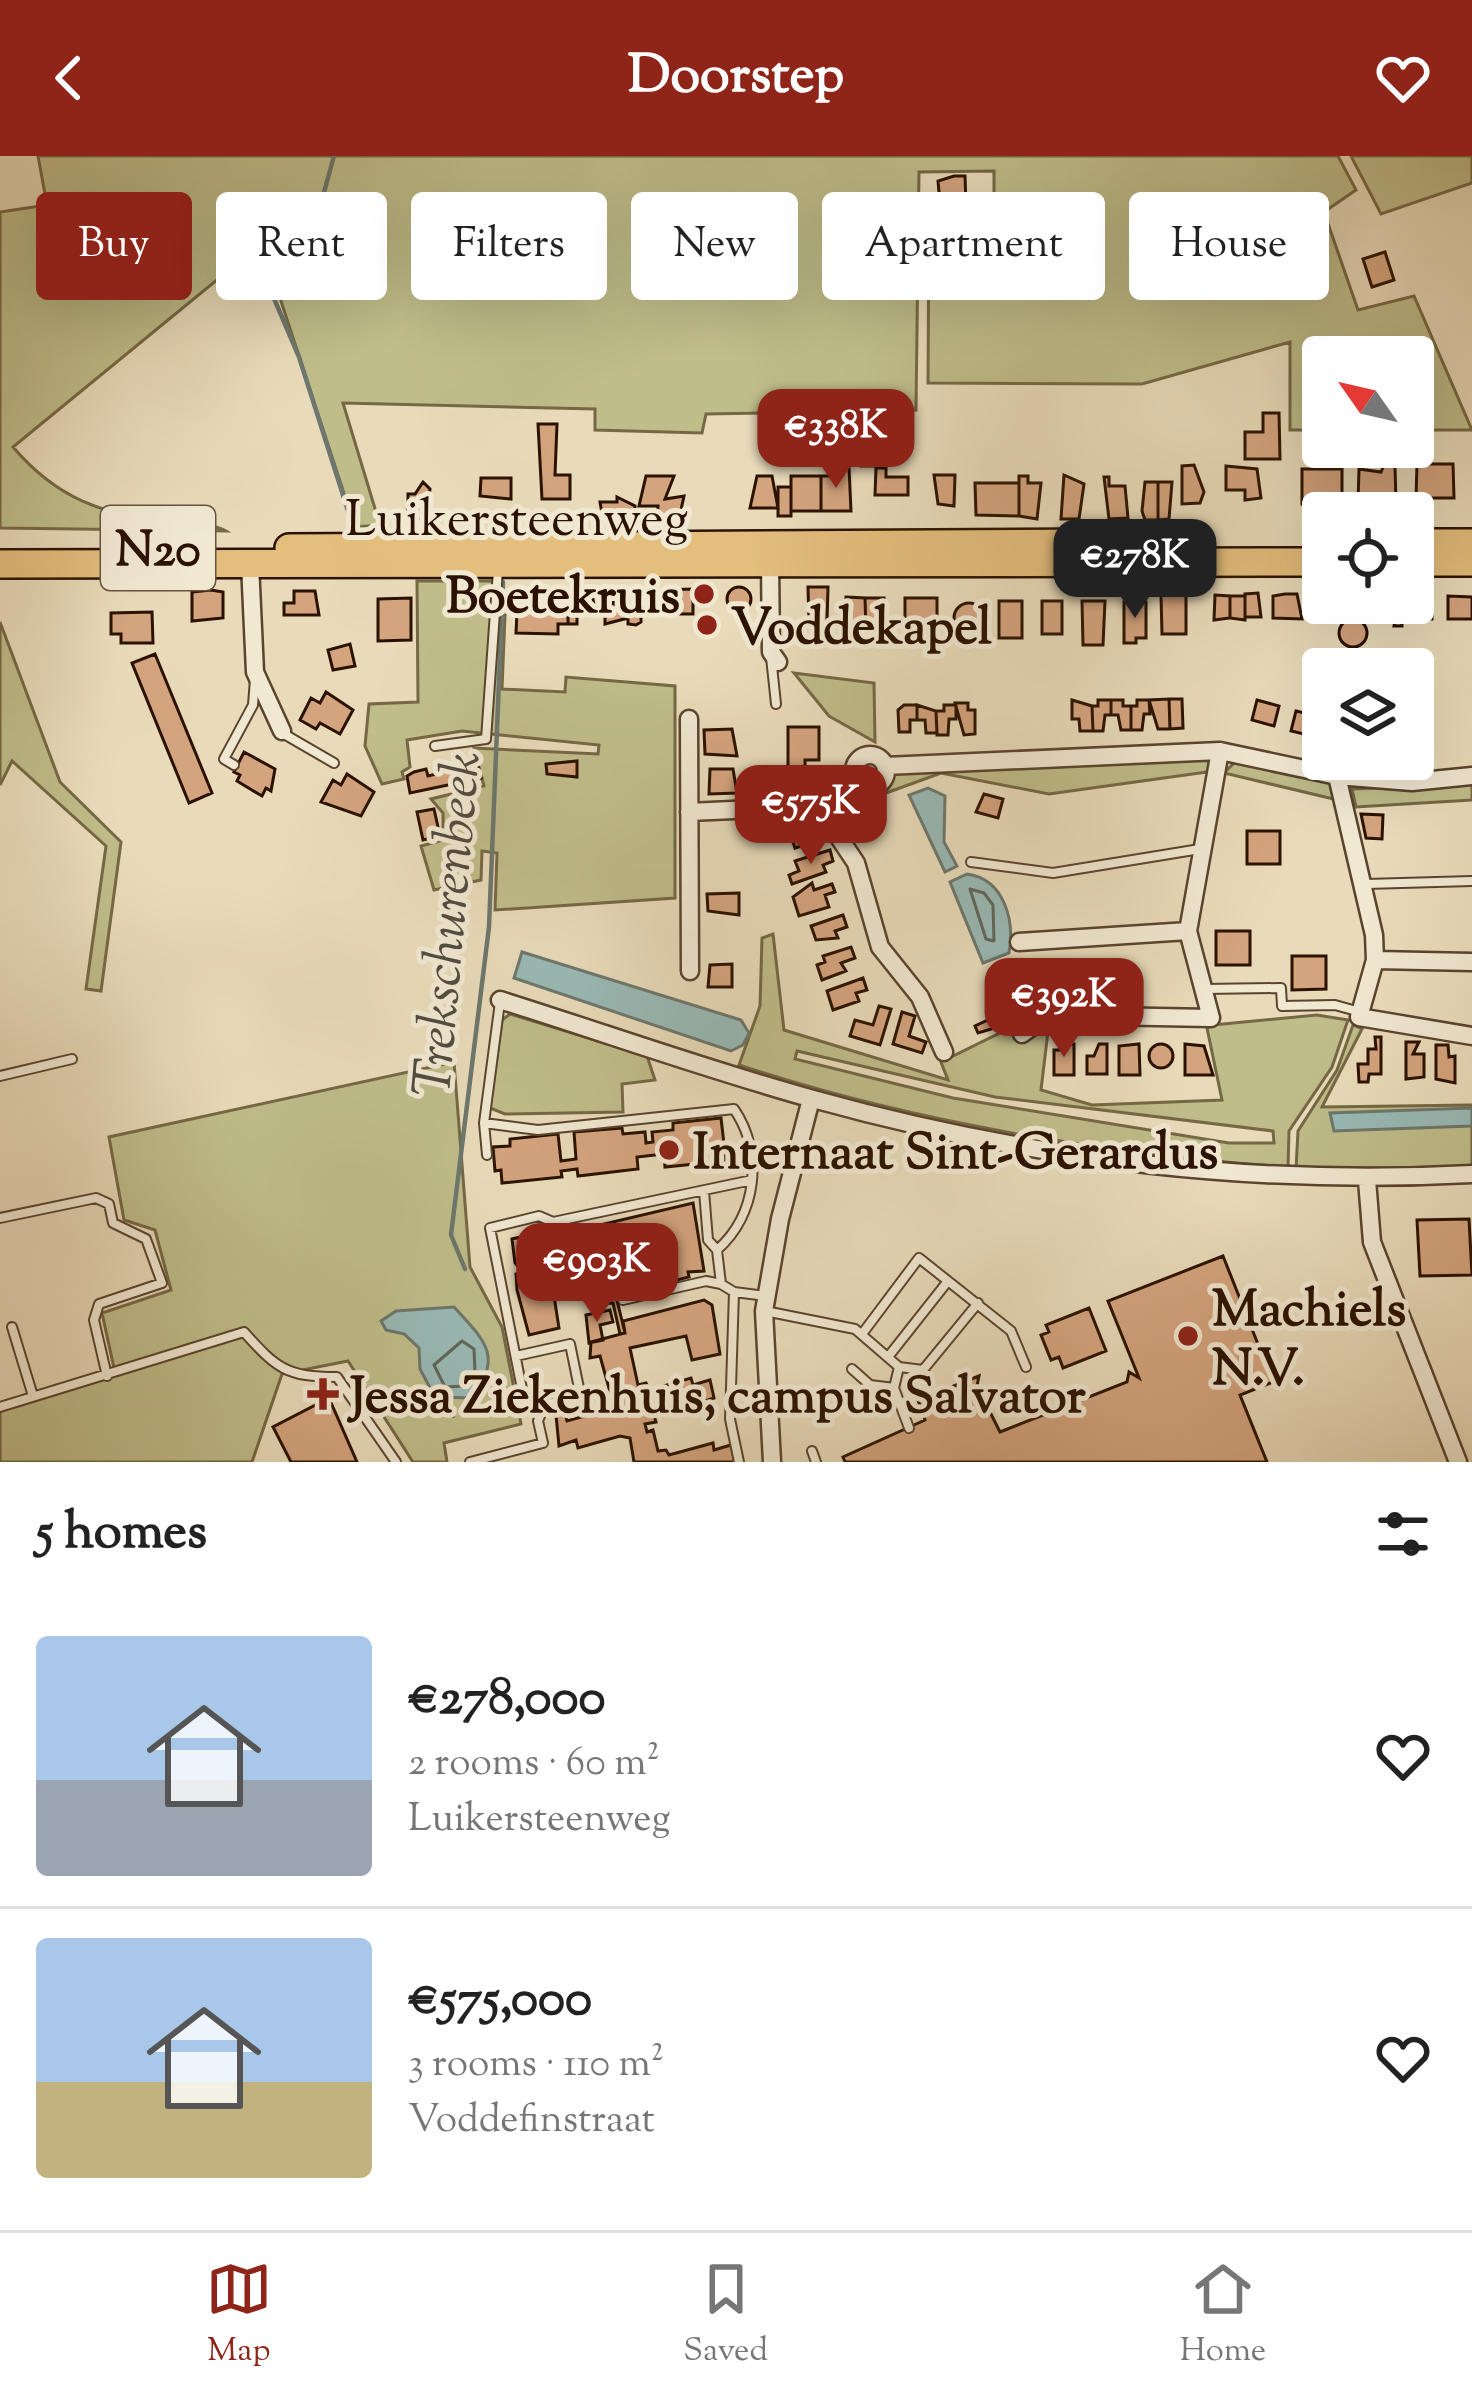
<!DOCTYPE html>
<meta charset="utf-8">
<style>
body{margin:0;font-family:"Sorts Mill Goudy",serif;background:#f6f6f6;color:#222;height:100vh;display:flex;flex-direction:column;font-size:45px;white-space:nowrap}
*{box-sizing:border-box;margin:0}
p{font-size:39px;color:#767676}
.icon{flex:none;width:66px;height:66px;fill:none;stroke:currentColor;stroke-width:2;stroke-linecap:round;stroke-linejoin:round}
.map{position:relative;height:1306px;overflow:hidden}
.details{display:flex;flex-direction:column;background:#fff;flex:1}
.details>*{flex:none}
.guide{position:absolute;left:36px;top:36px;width:1401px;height:108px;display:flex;gap:24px}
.needle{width:78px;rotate:304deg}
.buttons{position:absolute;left:1302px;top:180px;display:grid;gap:24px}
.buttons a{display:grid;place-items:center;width:132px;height:132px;border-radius:12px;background:#fff;box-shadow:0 12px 48px #0002;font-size:60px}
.price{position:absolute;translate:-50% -102px;padding:0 27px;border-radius:24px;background:#8f2418;color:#fff;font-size:39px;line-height:78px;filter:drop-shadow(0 3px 6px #0008)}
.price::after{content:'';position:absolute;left:50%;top:72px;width:36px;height:27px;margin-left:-18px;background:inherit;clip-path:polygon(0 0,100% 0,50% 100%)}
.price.active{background:#222;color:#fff}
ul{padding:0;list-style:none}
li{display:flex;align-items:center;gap:36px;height:300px;padding:0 36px}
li+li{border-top:3px solid #e0e0e0}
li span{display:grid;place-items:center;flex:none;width:336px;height:240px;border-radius:12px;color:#555}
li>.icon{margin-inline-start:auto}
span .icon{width:144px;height:144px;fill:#fffc;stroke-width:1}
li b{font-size:51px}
h2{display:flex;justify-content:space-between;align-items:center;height:144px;padding:0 36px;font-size:51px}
.tag{padding:0 42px;border-radius:12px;background:#fff;box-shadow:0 12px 48px #0002;font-size:42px;line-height:108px}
.tag.active{background:#8f2418;color:#fff}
header{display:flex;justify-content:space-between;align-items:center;height:156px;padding:0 36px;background:#8f2418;color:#fff;font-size:54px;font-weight:800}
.tab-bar{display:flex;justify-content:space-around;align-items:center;height:168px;border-top:3px solid #e0e0e0;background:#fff;font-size:33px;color:#767676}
.tab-bar a{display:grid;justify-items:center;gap:6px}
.tab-bar .active{color:#8f2418}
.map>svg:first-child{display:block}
.green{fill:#bfbd8a;stroke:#756845;stroke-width:3;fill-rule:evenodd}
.water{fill:#99bab6;stroke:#6d776d;stroke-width:3}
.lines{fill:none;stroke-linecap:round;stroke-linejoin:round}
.shore{stroke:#62665b;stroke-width:3}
.stream{stroke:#6d776d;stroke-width:4.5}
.building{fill:#d4a47e;stroke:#2b1200;stroke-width:3}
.service-casing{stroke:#5a442e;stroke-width:12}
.minor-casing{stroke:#5a442e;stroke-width:21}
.primary-casing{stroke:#2b1200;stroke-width:32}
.service{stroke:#f1e8d2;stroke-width:8}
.minor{stroke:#f1e8d2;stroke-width:16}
.primary{stroke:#e4be7d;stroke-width:27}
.poi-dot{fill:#8f2418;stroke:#f1e8d2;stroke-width:4.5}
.labels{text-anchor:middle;stroke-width:10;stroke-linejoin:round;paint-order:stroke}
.shield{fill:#f1e8d2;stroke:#66523f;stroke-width:3}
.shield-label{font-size:48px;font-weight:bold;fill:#2b1200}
.street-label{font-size:51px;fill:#2b1200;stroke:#f1e8d2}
.poi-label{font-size:51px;font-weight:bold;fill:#2b1200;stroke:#f1e8d2;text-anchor:start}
.water-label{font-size:54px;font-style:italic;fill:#524d40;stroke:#f1e8d2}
</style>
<header><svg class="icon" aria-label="back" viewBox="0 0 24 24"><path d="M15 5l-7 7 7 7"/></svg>Doorstep<svg class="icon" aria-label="heart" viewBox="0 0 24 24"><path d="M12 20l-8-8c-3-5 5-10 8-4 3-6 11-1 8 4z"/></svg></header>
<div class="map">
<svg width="1472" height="1306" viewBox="0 0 1472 1306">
<rect width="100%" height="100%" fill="#e9dbba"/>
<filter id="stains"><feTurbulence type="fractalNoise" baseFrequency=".00167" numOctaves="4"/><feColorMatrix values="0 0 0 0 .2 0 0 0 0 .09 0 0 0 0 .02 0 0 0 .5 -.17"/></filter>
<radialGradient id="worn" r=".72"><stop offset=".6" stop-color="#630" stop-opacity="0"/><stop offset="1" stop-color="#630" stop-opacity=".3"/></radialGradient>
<path class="green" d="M38,0H1338L1356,34L1324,56L1358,154L1414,140L1472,274H1413V201H1323V274H1290V186L1142,228L928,227L929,60L994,56V15L919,16L916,254L706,258L702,277L595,274V253L343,247L380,369L355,371L261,84L249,81L251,96L13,291C59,345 103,357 171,368C189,370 213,367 226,375L0,372V56L47,49Z
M1351,0H1472V27L1381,58Z
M417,425H494L493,456L505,459L502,533L565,536L566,521L675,530V742L495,754L497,697L482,695L481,724L434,734L421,690L443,684V657L431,643L484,630L474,592L598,598L599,589L462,575L407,584L410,611L402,616L404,623L382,628L365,590L369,548L418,546Z
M0,466L60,626L121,686L101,835L86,833L106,690L12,605L0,629Z
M794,517L874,527L875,586L829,560Z
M1208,604L1214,615L1049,638L941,617L842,653L847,634L876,636L894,617Z
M1237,604L1332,626L1342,645L1224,617Z
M1472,628V644L1356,651L1352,633Z
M773,778L784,874L948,924L939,901L950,894L953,900L1018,868L1049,867L1041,934L1092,949L1222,944L1207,872L1213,869L1317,859L1348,864L1332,911L1289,975L1288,1012C1102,996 917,968 739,909L760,850L762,782ZM797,895L995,941L1273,975L1274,987H1229L953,942L795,903Z
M510,858L647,900L655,924L622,928L623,956L505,958L490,952L502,864Z
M1353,869L1362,873L1322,951L1472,949V1011L1296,1013L1298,975L1337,914Z
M454,906L470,1111L502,1171L521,1268L444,1287L447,1306H413L348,1205L282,1218L252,1306H0V1251L114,1212L102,1157L171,1134L155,1074L124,1064L109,981Z"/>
<path class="water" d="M928,632L945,640L944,686L957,710L945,716L909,639Z
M967,718C1004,723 1015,764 1009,797L983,807L950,726Z
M522,796L741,864L749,877L743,889L731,895L514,822Z
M1472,952V970L1334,975L1330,957Z
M454,1151C484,1184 504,1200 472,1242L435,1241L420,1213L419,1192L404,1178L386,1174L381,1165L396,1155Z"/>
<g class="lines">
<path class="shore" d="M970,733L984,737L993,749L994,785L986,783Z
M462,1185L474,1193L475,1217L464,1230L445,1231L434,1209Z"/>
<path class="stream" d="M334,0L323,40L291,71L281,90L270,133L299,201L350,361L358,368
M465,1113L451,1079L489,771L503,426
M445,1238L453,1260"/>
</g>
<path class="building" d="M954,20H965L966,48H940L938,25Z
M1385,96L1394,124L1372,131L1363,103Z
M1263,257H1279L1280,303H1245V276H1263Z
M538,268H557L555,319H570V343H542Z
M862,273L871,274L874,310H861Z
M1417,308H1453L1454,342H1416Z
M1194,309L1204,336L1200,347L1182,348V310Z
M1384,309L1395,311L1396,346H1358L1359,313L1381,316Z
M1226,310L1257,313L1261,342L1245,344V334H1226Z
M836,311H849L851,355H821V320H836Z
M876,312H886V321H908V339H875Z
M1302,313H1342V348H1302Z
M934,319H955L954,350L938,348Z
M1064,319L1084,328L1079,363H1061Z
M646,320H674L665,343L684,340L679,363H657L658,350H639Z
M757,320H772L778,352H750Z
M791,320H821V355H791Z
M1019,320H1028V327H1041L1037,363L1019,360Z
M1104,321H1109V330H1125L1128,362L1109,363Z
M481,322H511V343L480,340Z
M423,326L430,333L426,363H408V338H415Z
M1145,326H1158V364H1145L1142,355Z
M1158,326H1172L1169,363L1158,364Z
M975,327H1019V360L976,359Z
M778,331H791V360H778Z
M617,341L635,350V359L603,363L600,346H617Z
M591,431L595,456L577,459V468H568V446H575V435Z
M808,431H828L827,466H809Z
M727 443a12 12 0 1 1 24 0a12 12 0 1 1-24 0Z
M613,433H628V462L605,468V454H613Z
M693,433V458H662V434Z
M211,434L223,436V462L192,465V436Z
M628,434L641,436V466L636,469L628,468Z
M294,435H315L319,459H284V447H294Z
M518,436H557V447L568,446V468H558V478L516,477Z
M1170,437H1186V478H1162L1161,440Z
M1258,437L1261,461H1245V438Z
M1285,438H1297L1302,463L1273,462V440Z
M1215,439L1230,440V462L1214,464Z
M1230,440H1245V464L1230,462Z
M1448,440L1472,441V463H1448Z
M846,441L865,442L866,477L841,476Z
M1413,441H1432V463H1402V470H1394L1398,447H1413Z
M411,442V484L378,485V443Z
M865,442H884L883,474H866Z
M905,442H937V467L905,464Z
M999,445H1022V482H999Z
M1042,445H1062V478H1042Z
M1082,445H1105L1103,489H1083Z
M1124,446H1146V482H1136V487H1124Z
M954 462a15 15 0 1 1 30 0a15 15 0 1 1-30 0Z
M152,456L153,487H121V478H111V457Z
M1339 477a14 14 0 1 1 28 0a14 14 0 1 1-28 0Z
M350,488L355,510L333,514L328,494Z
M155,498L212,637L189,647L132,507Z
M326,536L353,554L340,578L320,567L316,573L300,564L311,542L320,547Z
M1169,543L1170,573H1158L1149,544Z
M1169,543H1182L1183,572L1170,573Z
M1072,544L1092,550L1093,575H1080L1079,563H1072Z
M1098,544H1111V559H1105L1103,575H1093L1092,550H1098Z
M1123,544V550H1131V574H1121L1118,559H1111V544Z
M1137,544H1149L1150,558H1144L1142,574H1131V550H1137Z
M1257,544L1279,550L1274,570L1252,564Z
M955,547H968V554H975V578L964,579Z
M904,549H917V564H910V576H899L898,554Z
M917,549L936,555L937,577H926L925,564H917Z
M944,549H956V563H949L948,579H937L936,555H944Z
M1296,555L1313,559L1308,579L1291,575Z
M788,571H819V604H805V613L788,612Z
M732,573L737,600L705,598L704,574Z
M244,596L275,613L271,635L266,632L262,640L237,625L240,619L234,616Z
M476,601L481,622L410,637L407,620L414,616L426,613L428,620L465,611L464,604Z
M577,605V621L547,618L546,608Z
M710,613H733L737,637L709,638Z
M347,618L374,636L361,660L321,646L333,624L341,629Z
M984,638L1003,643L998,662L976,656Z
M434,653L440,680L423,684L417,656Z
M1361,658L1383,659L1382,683L1366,682Z
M796,666L800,677L821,670L825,682L795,692L787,669Z
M1247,675H1280V708H1247Z
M830,694L833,705L823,709L826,716L792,728L789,719L799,715L795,705Z
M812,727L814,734L832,728L835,736L825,739L829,751L799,760L793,741Z
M739,737V759L708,755L707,738Z
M843,759L847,771L835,775L838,782L816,784L811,770Z
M1216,775H1250V809H1216Z
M851,791L855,802L841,807L846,815L822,824L817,809L825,806L823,800Z
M1292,800H1326V833L1292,834Z
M732,808V831H708L710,809Z
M863,822L867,834L856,837L859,845L833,854L827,835Z
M879,850L891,853L880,889L850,880L855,864L873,869Z
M902,856L915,860L909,880L926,886L922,897L893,888Z
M1003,857L1008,868L978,877L975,870Z
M1375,881H1381V918H1369L1368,926H1359L1358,908H1368V893H1376Z
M1406,886H1419L1413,898H1424V921L1406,923Z
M1060,888H1074V919H1054V894H1060Z
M1099,888H1107V918H1087V900H1094Z
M1139,888L1140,919H1119V890Z
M1185,888L1204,890L1213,919H1185Z
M1149 900a12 12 0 1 1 24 0a12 12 0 1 1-24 0Z
M1436,889H1448L1449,901L1455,900V927L1436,923Z
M721,962L726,1005L665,1011L664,998L637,1001L638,1013L578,1020L577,1013L561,1015L562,1021L502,1027L501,1014L495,1015L493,991L510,990V983L558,978L561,1005L576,1003L574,976L622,972L623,978L645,976L646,987L653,986L652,976L673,974V967Z
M693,1047L704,1115L688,1116L689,1121L677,1124L674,1114L613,1128L625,1177L620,1178L613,1147L589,1148L583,1119L552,1127L559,1172L529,1179L517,1134L516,1118L523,1117L515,1107L512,1083L542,1076L547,1096L568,1088L577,1097L584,1095L582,1089L609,1083L604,1068Z
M1469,1063L1472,1119L1420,1120L1417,1064Z
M1223,1100L1273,1226L1240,1239L1267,1306H845L843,1301L925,1264L918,1244L979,1220L977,1230L1000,1276L1127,1226L1129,1216L1139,1222L1108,1145Z
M704,1144L712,1149L720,1198L692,1204L686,1180L630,1192L638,1229L646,1227L650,1234L691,1222L693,1229L710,1224L714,1242L663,1260L661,1254L653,1256L656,1266L645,1268L647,1276L653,1274L658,1295L666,1294L669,1299L713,1287L714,1294L731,1289L735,1306H634L630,1282L620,1280L578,1292L576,1284L559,1290L556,1259L565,1257L567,1265L607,1254L606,1245L612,1243L600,1200L590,1202L591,1186L625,1177L623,1165Z
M1089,1152L1106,1195L1063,1212L1059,1201L1051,1204L1041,1179L1049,1176L1046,1169Z
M610,1154L613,1166L600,1169L603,1184L589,1187L586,1159Z
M329,1242L357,1306H291L273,1271Z"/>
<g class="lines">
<defs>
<path id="service" d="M771,501L776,548
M284,578L334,607
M435,590L486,583L498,414
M234,609L224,603L253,549L255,523
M971,706L1053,717L1200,693
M1366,728L1472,725
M1203,833L1281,832L1282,850L1335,849L1360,856
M0,920L72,903
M484,967L538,974L734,953C764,997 757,1059 717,1094L721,1128L734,1136L766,1140
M487,999L484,967L500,846
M704,1035L708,1084L717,1094
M0,1062L96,1042L109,1048L113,1067L146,1083L162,1127L99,1148L94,1164L107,1220
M734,1136L730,1263L739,1306
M623,1144L706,1125L721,1128
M765,1155L855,1173L899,1211L894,1232L909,1272
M12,1171L33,1240
M862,1178L919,1102L1011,1175L1026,1211
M888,1201L948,1125
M899,1211L923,1214L978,1147
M852,1213L870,1229L894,1232
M544,1250L524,1243L490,1072L539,1060L553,1066L752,1024
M0,1251L244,1176C277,1213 287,1221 337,1221L396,1306
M812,1295L816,1306
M470,1306L543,1287L538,1265L544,1250L580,1237L570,1188L516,1200"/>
<path id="minor" d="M770,407L771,496L778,506
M250,408L255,516L282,575
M689,563L690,815
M854 615a16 16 0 1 1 32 0a16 16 0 1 1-32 0Z
M885,610L1220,595L1337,620L1412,626L1472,620
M1337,620L1374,779L1375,804L1359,861L1472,880
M857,623L838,638L840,683L856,707L880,791L920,841L944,896
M689,656L778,652L838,638
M1019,786L1188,775
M1375,804L1472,806
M500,844C605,877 708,914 813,943C1029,1003 1249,1030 1472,1018
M1022,878L1049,859L1211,862L1188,775L1220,595
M1367,1024L1372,1086L1458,1306
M772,1306L764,1155L780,1063L811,943"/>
<path id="primary" d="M1413,387H1472
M289,392L1109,387
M1423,406H1472
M0,408L1323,406"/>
</defs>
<use href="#service" class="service-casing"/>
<use href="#minor" class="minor-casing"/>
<use href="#primary" class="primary-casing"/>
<use href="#service" class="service"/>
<use href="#minor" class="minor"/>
<use href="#primary" class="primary"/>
</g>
<g class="poi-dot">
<circle cx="704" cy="438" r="12"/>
<circle cx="707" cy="469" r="12"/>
<circle cx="669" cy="994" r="12"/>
<circle cx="1188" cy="1180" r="12"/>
<path d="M317 1220h12v12h12v12h-12v12h-12v-12h-12v-12h12z"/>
</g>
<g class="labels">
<rect class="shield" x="101" y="350" width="114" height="84" rx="9"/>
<g class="shield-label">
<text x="158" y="409">N20</text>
</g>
<g class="street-label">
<text x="517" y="379">Luikersteenweg</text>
</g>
<g class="poi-label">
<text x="680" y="456" text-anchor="end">Boetekruis</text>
<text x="731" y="487">Voddekapel</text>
<text x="693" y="1012">Internaat Sint-Gerardus</text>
<text x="1212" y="1169">Machiels<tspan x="1212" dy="59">N.V.</tspan></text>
<text x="350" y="1256">Jessa Ziekenhuis, campus Salvator</text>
</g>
<g class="water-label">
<text transform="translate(445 768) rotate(-85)" y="19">Trekschurenbeek</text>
</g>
</g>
<rect width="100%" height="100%" filter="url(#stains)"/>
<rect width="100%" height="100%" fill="url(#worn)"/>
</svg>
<div class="buttons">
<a><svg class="needle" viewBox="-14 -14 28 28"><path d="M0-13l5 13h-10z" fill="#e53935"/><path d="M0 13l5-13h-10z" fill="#767676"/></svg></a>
<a><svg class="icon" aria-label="locate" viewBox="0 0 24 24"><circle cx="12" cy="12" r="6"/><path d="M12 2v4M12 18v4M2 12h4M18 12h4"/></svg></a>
<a><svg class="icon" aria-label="layers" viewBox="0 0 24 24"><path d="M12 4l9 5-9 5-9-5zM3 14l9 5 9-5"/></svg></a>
</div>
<b class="price" style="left:836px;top:335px">€338K</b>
<b class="price active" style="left:1135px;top:465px">€278K</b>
<b class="price" style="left:811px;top:711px">€575K</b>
<b class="price" style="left:1064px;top:904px">€392K</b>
<b class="price" style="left:597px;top:1169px">€903K</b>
<div class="guide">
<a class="tag active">Buy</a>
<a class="tag">Rent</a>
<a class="tag">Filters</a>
<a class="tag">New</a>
<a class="tag">Apartment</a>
<a class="tag">House</a>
</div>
</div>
<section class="details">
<h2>5 homes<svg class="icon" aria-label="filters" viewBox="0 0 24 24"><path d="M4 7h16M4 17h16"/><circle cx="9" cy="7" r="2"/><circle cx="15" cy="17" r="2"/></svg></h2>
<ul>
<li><span style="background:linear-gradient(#a9c7e8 60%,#9aa5b1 0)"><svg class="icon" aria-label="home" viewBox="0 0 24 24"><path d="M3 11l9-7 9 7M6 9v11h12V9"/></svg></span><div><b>€278,000</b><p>2 rooms · 60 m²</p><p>Luikersteenweg</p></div><svg class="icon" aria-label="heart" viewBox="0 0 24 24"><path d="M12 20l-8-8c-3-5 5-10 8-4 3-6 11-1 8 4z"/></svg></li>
<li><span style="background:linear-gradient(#a9c7e8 60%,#c2b280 0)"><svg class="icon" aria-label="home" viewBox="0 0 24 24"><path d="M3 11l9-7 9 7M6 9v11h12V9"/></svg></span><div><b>€575,000</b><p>3 rooms · 110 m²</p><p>Voddefinstraat</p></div><svg class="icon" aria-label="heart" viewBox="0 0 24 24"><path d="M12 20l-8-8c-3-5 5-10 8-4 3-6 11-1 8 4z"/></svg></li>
</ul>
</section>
<nav class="tab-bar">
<a class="active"><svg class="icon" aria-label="map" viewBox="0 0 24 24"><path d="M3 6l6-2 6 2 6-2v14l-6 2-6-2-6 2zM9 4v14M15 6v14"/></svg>Map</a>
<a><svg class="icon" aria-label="saved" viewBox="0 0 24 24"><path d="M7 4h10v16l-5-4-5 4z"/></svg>Saved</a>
<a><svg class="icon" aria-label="home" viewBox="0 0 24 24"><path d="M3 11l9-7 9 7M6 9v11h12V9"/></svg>Home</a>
</nav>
